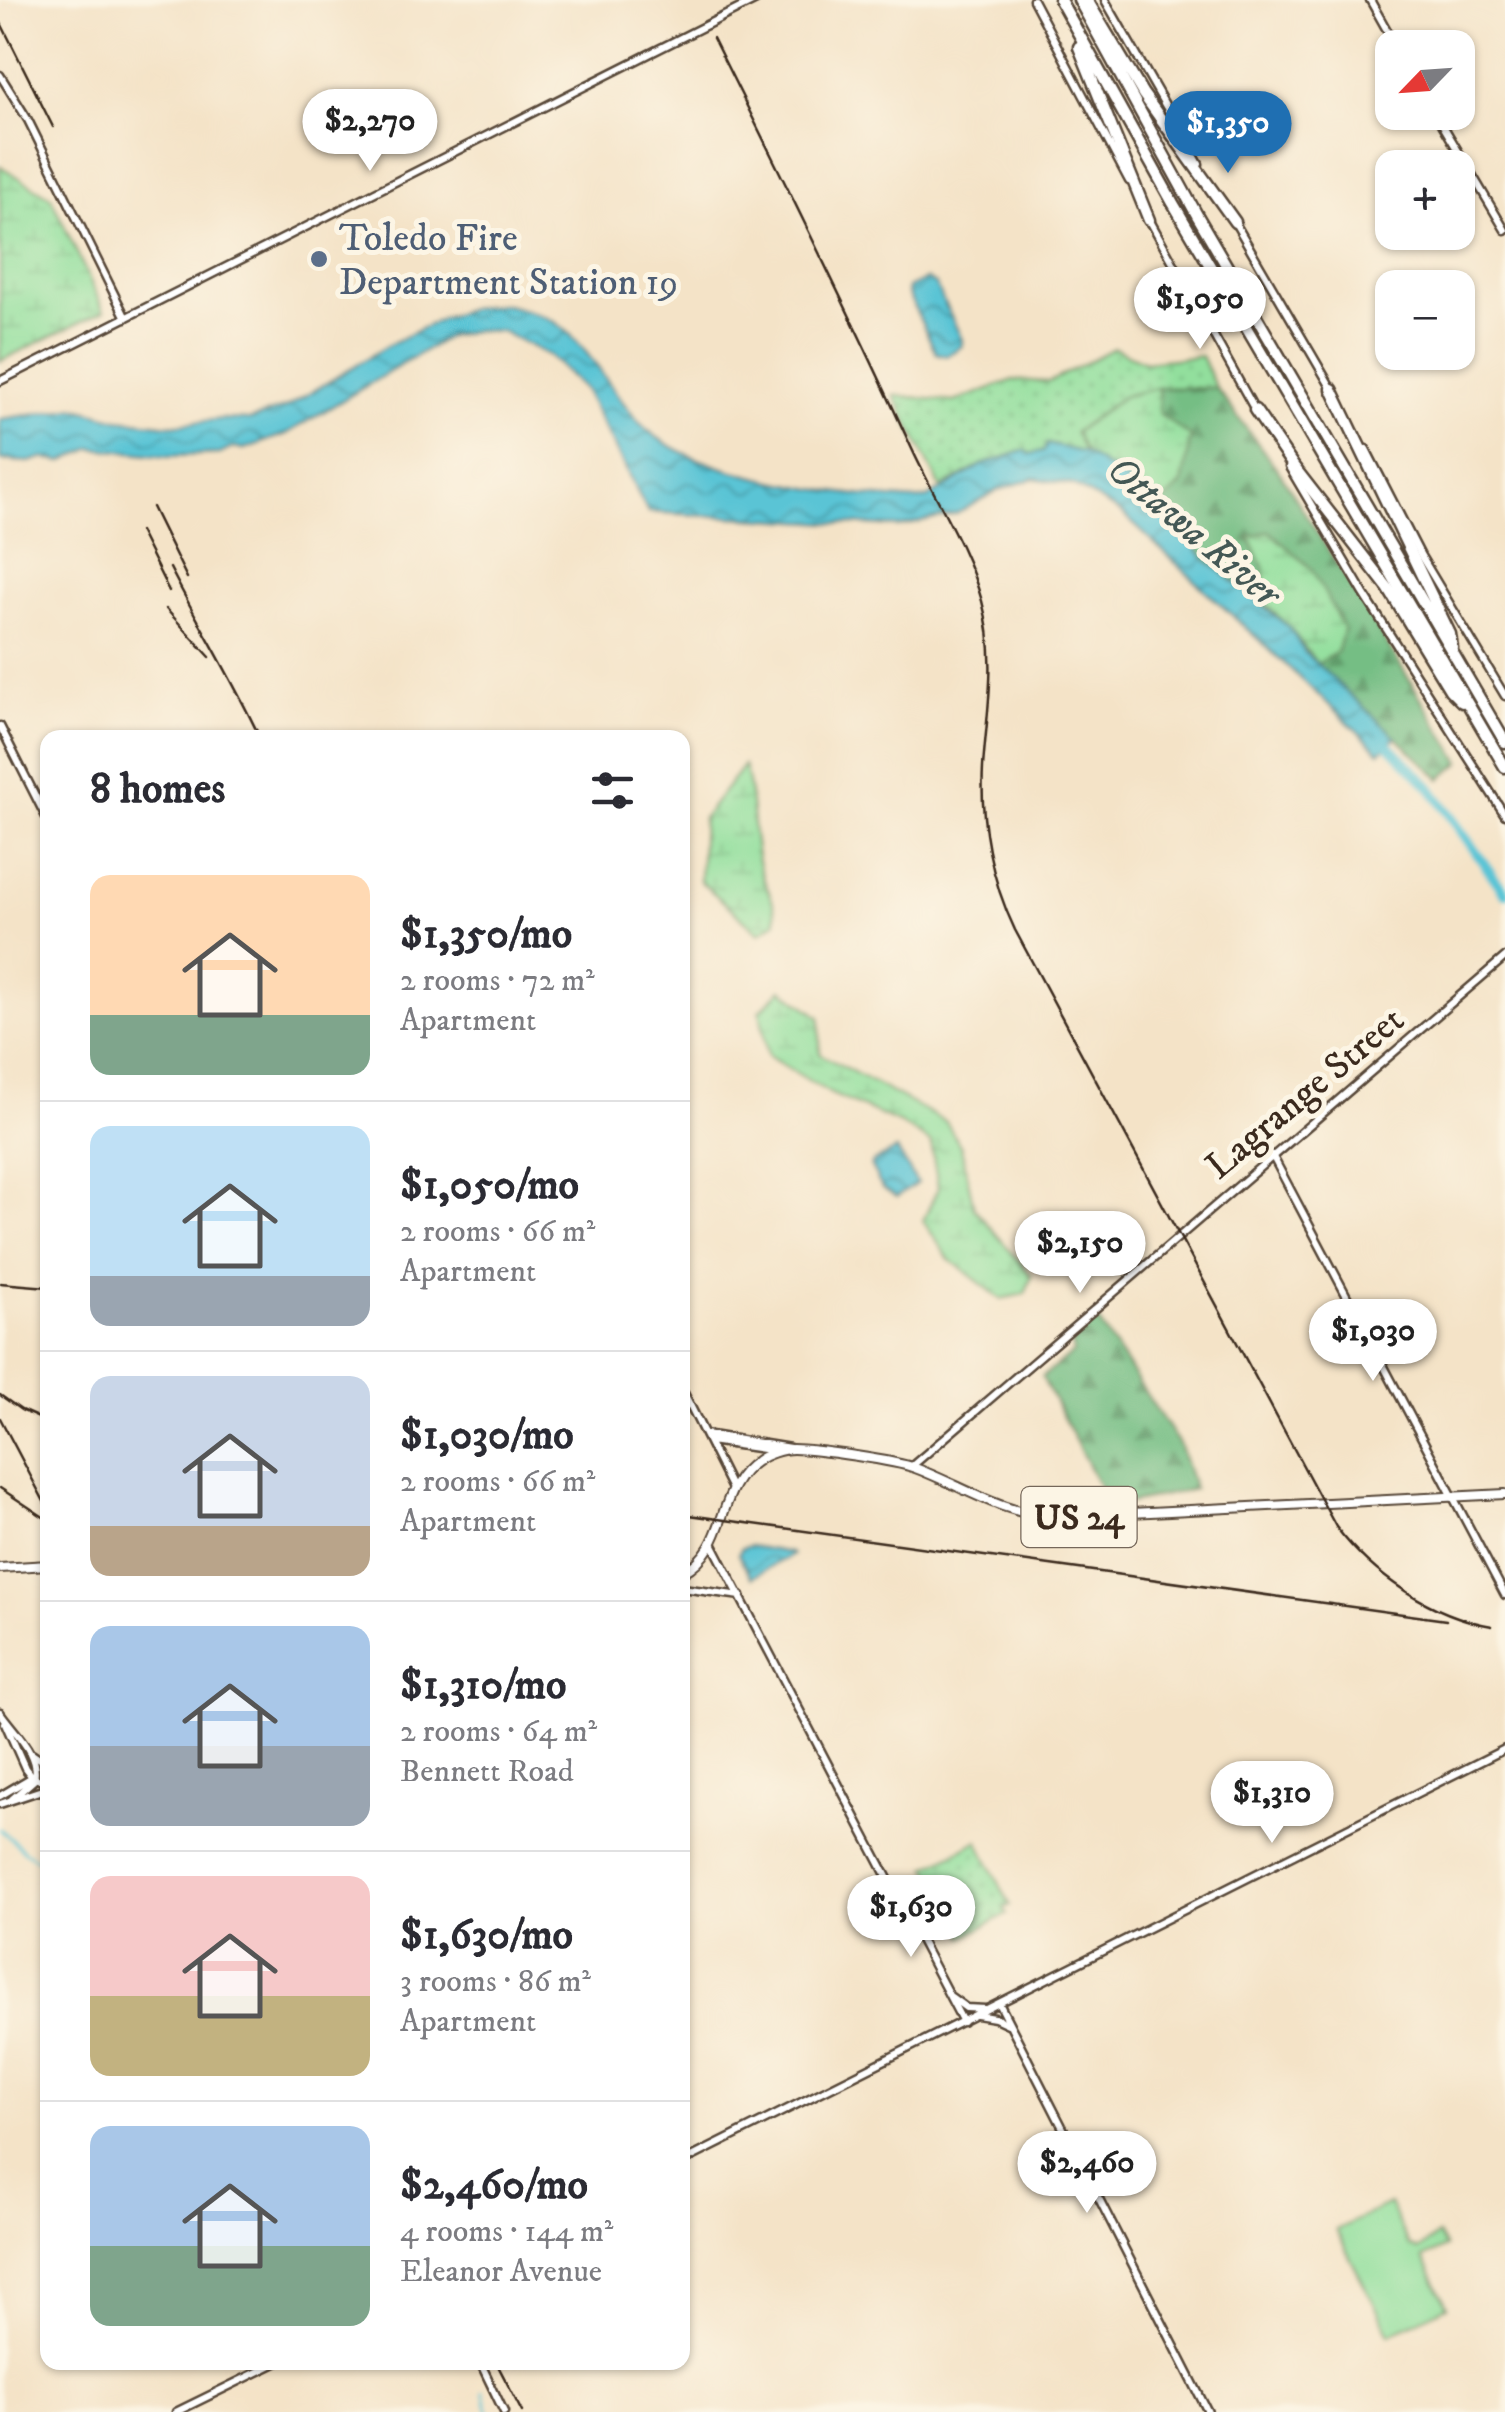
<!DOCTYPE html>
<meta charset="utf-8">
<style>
body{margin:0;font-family:"IM FELL DW Pica",serif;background:#f2f2f3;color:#2b2b33;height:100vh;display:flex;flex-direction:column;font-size:38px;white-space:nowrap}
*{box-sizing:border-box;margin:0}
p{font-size:32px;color:#7c7c81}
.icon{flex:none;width:55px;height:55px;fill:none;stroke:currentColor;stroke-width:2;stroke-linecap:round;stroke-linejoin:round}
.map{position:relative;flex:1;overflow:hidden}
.panel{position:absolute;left:40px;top:730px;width:650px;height:1640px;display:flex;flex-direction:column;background:#fff;border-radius:20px;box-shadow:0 2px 8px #0004}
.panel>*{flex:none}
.needle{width:65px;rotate:245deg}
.fabs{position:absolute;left:1375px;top:30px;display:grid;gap:20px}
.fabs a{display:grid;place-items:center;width:100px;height:100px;border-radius:20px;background:#fff;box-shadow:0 2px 8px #0004;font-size:50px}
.price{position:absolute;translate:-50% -85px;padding:0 22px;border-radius:35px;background:#fff;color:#222;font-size:32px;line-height:65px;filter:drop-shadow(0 2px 5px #0008)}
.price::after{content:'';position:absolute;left:50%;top:60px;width:30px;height:22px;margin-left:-15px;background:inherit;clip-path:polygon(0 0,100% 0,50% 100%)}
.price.current{background:#1f6fb2;color:#fff}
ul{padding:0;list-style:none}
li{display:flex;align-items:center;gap:30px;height:250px;padding:0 50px}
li+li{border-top:2px solid #e1e1e2}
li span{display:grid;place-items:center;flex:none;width:280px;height:200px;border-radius:20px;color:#555}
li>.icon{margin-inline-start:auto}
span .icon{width:120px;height:120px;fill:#fffc;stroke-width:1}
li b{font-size:42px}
h2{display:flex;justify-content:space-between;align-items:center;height:120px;padding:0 50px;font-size:42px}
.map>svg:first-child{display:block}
.grass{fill:url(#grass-dots);stroke:#66845e;stroke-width:2.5}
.forest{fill:url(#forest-firs);stroke:#587451;stroke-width:2.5}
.wetland{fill:url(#wetland-marsh);stroke:#66845e;stroke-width:2.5}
.park{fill:#92df9d;stroke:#66845e;stroke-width:2.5}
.water{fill:url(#water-waves);stroke:#4a777a;stroke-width:2.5}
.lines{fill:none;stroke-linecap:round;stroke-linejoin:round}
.stream{stroke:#5ac4d5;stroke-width:2.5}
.river{stroke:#5ac4d5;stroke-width:10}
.tertiary-casing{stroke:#574637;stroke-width:11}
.secondary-casing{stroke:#574637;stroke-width:11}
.primary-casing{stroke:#574637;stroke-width:12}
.motorway-casing{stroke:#574637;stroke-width:15}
.tertiary{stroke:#fff;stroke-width:6}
.secondary{stroke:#fff;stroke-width:6}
.primary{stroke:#fff;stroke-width:8}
.motorway{stroke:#fff;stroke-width:10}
.rail{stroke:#3b2a1e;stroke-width:2.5}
.tertiary-bridge-casing{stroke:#574637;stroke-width:11;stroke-linecap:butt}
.tertiary-bridge{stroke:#fff;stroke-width:6}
.service-dot{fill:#5c6f8a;stroke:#fcf5e5;stroke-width:4}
.labels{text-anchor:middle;stroke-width:10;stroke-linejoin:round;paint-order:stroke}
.shield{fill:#fcf5e5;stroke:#75675a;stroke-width:2.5}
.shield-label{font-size:35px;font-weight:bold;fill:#3b2a1e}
.service-label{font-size:38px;fill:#4e5e75;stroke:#fcf5e5;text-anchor:start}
.street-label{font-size:38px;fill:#3b2a1e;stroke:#fcf5e5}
.water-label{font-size:40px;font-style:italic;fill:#445855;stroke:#fcf5e5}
</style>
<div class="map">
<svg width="1505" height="2412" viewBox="0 0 1505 2412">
<defs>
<pattern id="grass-dots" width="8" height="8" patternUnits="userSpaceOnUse" patternTransform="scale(2.5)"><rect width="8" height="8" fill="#92df9d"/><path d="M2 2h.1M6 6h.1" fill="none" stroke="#7fc087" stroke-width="1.8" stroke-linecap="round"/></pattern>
<pattern id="forest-firs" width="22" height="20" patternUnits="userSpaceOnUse" patternTransform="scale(2.5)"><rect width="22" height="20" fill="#75be84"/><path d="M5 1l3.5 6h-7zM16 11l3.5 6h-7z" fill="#619b6b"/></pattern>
<pattern id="wetland-marsh" width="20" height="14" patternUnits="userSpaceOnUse" patternTransform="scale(2.5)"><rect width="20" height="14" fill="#92df9d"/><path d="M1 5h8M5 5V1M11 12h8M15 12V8" fill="none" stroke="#7fc087"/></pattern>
<pattern id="water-waves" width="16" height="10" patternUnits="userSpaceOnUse" patternTransform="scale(2.5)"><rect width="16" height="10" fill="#5ac4d5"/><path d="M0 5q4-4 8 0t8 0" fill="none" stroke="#4c9fac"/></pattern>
</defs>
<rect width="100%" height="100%" fill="#fcf5e5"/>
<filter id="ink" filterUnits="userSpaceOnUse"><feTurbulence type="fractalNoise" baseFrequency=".01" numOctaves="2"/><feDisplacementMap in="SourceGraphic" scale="20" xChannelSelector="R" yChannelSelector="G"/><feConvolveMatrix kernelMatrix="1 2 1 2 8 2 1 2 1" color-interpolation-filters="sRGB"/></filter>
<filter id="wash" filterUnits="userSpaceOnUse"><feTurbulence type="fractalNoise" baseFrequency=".0048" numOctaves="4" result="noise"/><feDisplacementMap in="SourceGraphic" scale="40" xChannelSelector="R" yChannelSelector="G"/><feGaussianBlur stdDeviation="2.25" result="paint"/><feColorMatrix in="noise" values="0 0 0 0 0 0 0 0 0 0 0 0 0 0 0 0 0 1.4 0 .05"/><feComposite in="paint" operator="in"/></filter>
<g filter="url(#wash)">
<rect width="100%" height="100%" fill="#f4e3c7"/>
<path class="grass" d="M1114,348L1145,362L1201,356L1216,388H1158L1124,396L1075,432L1085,453L1048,444L1045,451L1029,454L1026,450L982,465L941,488L894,395L954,402L1013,380L1049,382Z
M978,1841L1010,1905L1004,1908L1007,1914L964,1937L928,1867Z"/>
<path class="forest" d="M1158,388H1216L1280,473L1461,762L1441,779L1317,664L1337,652L1269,532L1249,537L1264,568L1266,605L1207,560L1157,507L1182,484L1159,414Z
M1096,1318L1179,1444L1194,1489L1110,1507L1042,1377L1073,1353L1072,1342Z"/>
<path class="wetland" d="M0,166L51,197L104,311L0,361Z
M1158,388L1159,414L1191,437L1182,484L1157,507L1132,483L1085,453L1075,432L1124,396Z
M1269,531L1312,569L1344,630L1337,652L1317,664L1289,627L1266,605L1264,568L1249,537Z
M744,765C754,798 751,829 758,861C762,883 776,898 776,922L759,933L700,881L703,818Z
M782,989L820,1017V1054L946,1122L961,1147L974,1208L1032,1276L1025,1294L1001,1299L949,1259L923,1221L938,1188L931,1143L901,1124L831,1094L768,1056L760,1011Z"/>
<path class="park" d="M1389,2204L1409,2246L1418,2250L1438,2235L1446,2247L1423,2258L1447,2306L1390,2334L1336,2230Z"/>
<path class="water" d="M927,279L935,284L962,339V346L946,356L936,353L907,292L908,288Z
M505,304C519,309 535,312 549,319C584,335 614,399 645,428C700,478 843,496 916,500L928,498L982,465L1026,450L1029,454L1044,451L1047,444L1085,453L1132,483L1207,560L1289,627L1306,654L1396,737L1380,752L1123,514L1073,485L1034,478L999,490L956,514L899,527L648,512L584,389L550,356L501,331L476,330L449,336L286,434L244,449L232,448L220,454L169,456L92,448L62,462L42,458L29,462L0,460V419L77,408L118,419L170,425L222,419L250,420L287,407L392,343L439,320L470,308Z
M897,1150L917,1183L897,1197L882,1188L871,1167L873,1162Z
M750,1546L790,1553L792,1555L752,1577L738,1554L742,1548Z"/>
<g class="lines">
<path class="stream" d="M0,1829L24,1851L48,1866
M483,2391L489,2412"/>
<path class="river" d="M1382,738L1429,786L1505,893"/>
</g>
</g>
<g filter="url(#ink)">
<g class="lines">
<defs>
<path id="tertiary" d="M0,75L28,120L126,318
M1209,330L1228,319
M0,381L756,0
M1366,449L1421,556L1505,696
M1289,467L1364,594L1505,815
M0,726L48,821
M682,1389L732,1489
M705,1434L790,1448
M710,1441L777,1451
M713,1545L963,2022
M682,1588L741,1596
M0,1712C14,1733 40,1753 34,1780L12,1799
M32,1754L48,1765
M0,1796L32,1777L25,1768L5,1723
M0,1804L48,1788
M951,1997L966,2008L985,2009
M999,2003L1208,2412
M977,2015L995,2018L1008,2024
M682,2162L1505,1749
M176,2412L278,2362"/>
<path id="secondary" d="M1033,0L1129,181
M1105,0L1199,164
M1370,0L1397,48
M1435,112L1505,230
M1149,219L1255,410
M1234,221L1332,389
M1272,1155L1505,1595
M912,1466L1505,957
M32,1777L48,1783
M480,2362L504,2412"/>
<path id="primary" d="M0,1568L48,1565
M682,1573C731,1547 714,1489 757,1461C766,1454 782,1449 793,1449C815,1449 897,1461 915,1468C963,1486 1000,1513 1052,1517L1505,1494"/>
<path id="motorway" d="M1060,0L1173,203L1505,767
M1079,0L1198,217L1505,742
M1087,0L1143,94L1235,222
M1079,47L1149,220
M1332,389L1450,634L1452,648
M1255,410L1294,467L1388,588L1450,690L1462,702"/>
</defs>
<use href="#tertiary" class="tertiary-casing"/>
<use href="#secondary" class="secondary-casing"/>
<use href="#primary" class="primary-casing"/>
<use href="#motorway" class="motorway-casing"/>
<use href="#tertiary" class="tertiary"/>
<use href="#secondary" class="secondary"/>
<use href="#primary" class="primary"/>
<use href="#motorway" class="motorway"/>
<path class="rail" d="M0,21L53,127
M713,38C781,174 849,311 912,449C935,499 967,547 982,601C998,658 987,710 983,767C980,822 991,880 1015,930L1336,1527C1373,1576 1432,1616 1492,1626
M152,507L187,578
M139,531L169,591
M170,568C199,625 233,679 260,738
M166,609L210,657
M0,1283L48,1287
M0,1395L21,1410L48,1422
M0,1418L48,1509
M0,1488L48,1520
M682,1514L1446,1620
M496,2362L522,2412"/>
<defs>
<path id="tertiary-bridge" d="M1228,319L1258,302"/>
</defs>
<use href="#tertiary-bridge" class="tertiary-bridge-casing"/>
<use href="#tertiary-bridge" class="tertiary-bridge"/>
</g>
</g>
<circle class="service-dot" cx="319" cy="259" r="10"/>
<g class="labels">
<rect class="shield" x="1021.5" y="1487" width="115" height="60" rx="8"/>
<g class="shield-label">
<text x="1079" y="1529">US 24</text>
</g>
<g class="service-label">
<text x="339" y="250">Toledo Fire<tspan x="339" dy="44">Department Station 19</tspan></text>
</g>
<g class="street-label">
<text transform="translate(1304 1092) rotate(-40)" y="13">Lagrange Street</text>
</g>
<g class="water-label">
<text transform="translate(1195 530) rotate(40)" y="14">Ottawa River</text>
</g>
</g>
</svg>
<div class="fabs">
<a><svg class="needle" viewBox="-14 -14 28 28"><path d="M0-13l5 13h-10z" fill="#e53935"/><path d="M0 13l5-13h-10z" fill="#7c7c81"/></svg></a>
<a>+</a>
<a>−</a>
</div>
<b class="price" style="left:370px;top:174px">$2,270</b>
<b class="price current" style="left:1228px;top:176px">$1,350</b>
<b class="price" style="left:1200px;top:352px">$1,050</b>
<b class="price" style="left:1080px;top:1296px">$2,150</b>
<b class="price" style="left:1373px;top:1384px">$1,030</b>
<b class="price" style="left:1272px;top:1846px">$1,310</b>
<b class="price" style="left:911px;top:1960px">$1,630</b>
<b class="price" style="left:1087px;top:2216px">$2,460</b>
<section class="panel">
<h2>8 homes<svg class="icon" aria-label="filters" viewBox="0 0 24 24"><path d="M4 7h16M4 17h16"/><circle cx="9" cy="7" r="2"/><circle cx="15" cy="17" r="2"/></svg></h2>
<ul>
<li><span style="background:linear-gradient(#ffd9b3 70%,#7fa58c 0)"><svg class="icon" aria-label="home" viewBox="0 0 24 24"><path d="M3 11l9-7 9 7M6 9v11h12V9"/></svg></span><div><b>$1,350/mo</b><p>2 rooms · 72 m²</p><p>Apartment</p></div></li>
<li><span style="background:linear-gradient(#bfe0f5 75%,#9aa5b1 0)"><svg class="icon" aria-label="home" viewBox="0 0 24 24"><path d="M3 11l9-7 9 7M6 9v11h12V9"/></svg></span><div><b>$1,050/mo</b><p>2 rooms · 66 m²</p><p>Apartment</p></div></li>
<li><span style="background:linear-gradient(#c9d6e8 75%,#b9a48a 0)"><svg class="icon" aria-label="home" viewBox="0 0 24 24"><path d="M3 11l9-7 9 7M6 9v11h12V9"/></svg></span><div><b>$1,030/mo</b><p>2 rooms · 66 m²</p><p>Apartment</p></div></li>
<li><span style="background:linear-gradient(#a9c7e8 60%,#9aa5b1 0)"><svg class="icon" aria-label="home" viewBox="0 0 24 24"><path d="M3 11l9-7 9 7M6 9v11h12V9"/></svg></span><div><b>$1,310/mo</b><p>2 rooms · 64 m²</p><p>Bennett Road</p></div></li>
<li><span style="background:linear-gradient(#f6c9c9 60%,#c2b280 0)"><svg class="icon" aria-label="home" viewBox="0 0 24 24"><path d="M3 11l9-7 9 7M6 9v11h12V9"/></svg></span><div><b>$1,630/mo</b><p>3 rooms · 86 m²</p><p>Apartment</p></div></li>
<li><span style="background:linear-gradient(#a9c7e8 60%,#7fa58c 0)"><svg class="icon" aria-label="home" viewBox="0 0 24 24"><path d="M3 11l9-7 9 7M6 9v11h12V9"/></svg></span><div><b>$2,460/mo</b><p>4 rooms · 144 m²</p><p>Eleanor Avenue</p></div></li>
</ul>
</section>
</div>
